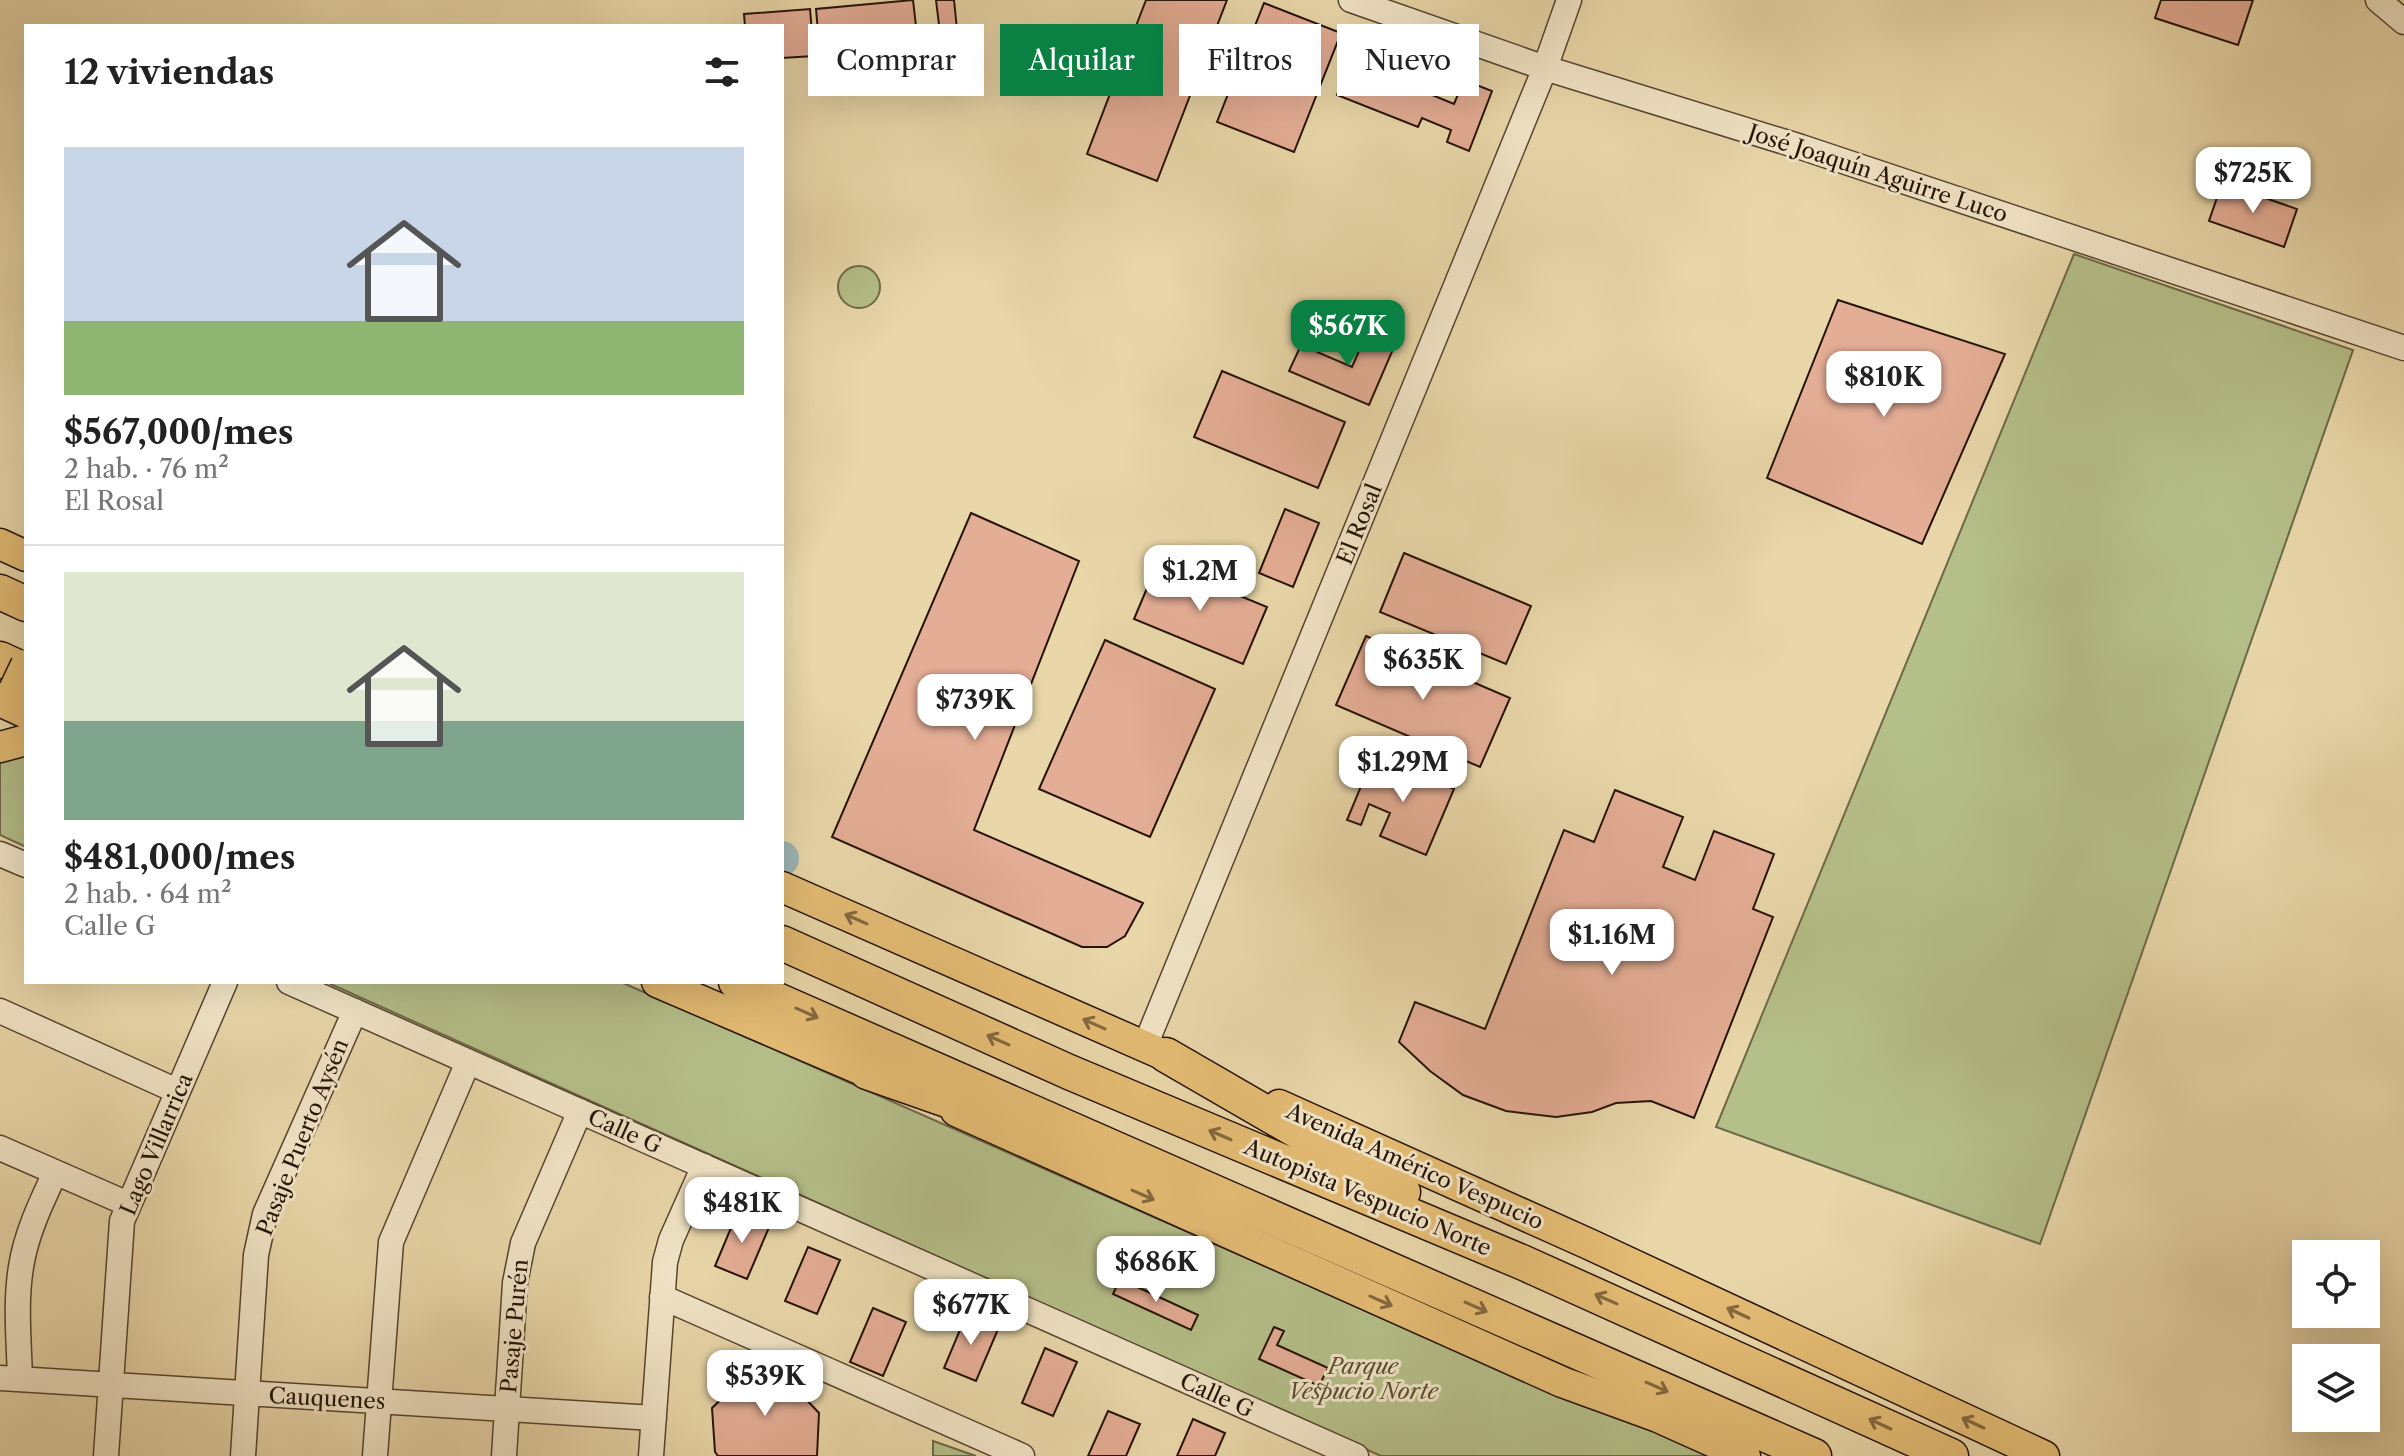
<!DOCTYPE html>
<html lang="es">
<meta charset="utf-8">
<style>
body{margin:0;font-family:"Libre Caslon Text",serif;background:#f6f6f6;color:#222;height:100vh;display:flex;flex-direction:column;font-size:30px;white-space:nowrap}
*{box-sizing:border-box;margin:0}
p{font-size:26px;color:#767676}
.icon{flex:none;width:44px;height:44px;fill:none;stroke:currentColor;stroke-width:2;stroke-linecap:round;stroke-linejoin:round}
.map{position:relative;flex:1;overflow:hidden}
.side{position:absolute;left:24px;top:24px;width:760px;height:960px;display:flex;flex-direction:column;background:#fff;border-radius:0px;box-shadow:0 8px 32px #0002}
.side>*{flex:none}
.guide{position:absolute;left:808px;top:24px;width:760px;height:72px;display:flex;gap:16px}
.buttons{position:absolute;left:2292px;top:1240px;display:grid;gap:16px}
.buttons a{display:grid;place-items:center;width:88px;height:88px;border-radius:0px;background:#fff;box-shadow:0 8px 32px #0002;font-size:40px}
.price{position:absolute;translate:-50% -68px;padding:0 18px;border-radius:16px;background:#fff;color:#222;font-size:26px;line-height:52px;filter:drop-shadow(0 2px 4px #0008)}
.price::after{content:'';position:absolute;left:50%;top:48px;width:24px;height:18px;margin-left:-12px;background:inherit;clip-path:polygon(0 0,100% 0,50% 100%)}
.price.active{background:#0b8043;color:#fff}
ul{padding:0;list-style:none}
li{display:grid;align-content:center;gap:16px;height:424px;padding:0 40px}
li+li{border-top:2px solid #e0e0e0}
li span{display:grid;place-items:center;height:248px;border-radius:0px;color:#555}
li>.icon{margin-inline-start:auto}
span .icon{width:144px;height:144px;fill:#fffc;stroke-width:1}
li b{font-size:34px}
h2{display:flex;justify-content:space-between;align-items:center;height:96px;padding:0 40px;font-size:34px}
.chip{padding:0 28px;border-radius:0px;background:#fff;box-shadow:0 8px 32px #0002;font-size:28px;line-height:72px}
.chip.active{background:#0b8043;color:#fff}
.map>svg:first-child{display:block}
.green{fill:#b5bf89;stroke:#6d6948;stroke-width:2}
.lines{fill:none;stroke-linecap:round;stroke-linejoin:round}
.river{stroke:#9db6b4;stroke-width:34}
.building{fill:#e4ad95;stroke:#251307;stroke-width:2}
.minor-casing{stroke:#564430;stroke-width:27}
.major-casing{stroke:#251307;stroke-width:33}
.highway-casing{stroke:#251307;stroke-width:37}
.minor{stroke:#f1e5c7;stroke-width:24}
.major{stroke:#e4bc74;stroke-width:30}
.highway{stroke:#e4bc74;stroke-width:34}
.major-bridge-casing{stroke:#251307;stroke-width:33;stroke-linecap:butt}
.major-bridge{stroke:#e4bc74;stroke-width:30}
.oneway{stroke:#84683e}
.labels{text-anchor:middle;stroke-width:6;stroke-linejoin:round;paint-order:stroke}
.street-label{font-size:22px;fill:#251307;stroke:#f1e5c7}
.park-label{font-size:22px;font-style:italic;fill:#574f34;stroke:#f1e5c7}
</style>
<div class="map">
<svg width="2404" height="1456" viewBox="0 0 2404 1456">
<rect width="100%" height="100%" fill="#e9d7a9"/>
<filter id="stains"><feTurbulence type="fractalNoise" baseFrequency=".0025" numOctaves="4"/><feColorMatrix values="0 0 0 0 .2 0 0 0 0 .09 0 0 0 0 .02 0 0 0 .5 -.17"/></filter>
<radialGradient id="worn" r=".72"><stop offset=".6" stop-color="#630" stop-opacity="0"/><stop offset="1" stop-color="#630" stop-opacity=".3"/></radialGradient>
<path class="green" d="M2074,254L2353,350L2040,1244L1716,1127Z
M838 287a21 21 0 1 1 42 0a21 21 0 1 1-42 0Z
M26,751V847L0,835V760Z
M326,982H621L1557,1395L1649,1428L1713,1456H1381Z
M933,1441L976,1456H933Z"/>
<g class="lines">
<path class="river" d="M782,858V859"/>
</g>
<path class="building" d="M913,0L918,44L820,54L816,9Z
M936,0H954L958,39L941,41Z
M1146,0H1227L1157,181L1087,154Z
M2161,0H2253L2238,45L2155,18Z
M1264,3L1341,33L1294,152L1217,122Z
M810,9L814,56L782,58V26H745L744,14Z
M1355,51L1437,83L1432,95L1454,104L1464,80L1492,91L1469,151L1447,142L1451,130L1422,118L1418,127L1337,95Z
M2222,183L2297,209L2284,247L2209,221Z
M1838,300L2005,354L1922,544L1767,478Z
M1369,328L1397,340L1369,405L1289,371L1301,345L1352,367Z
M1222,371L1345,422L1318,488L1194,437Z
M1285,509L1319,523L1293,587L1259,573Z
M971,513L1079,561L974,830L1143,903L1125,936L1107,947H1082L832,837Z
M1404,553L1531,606L1506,664L1380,612Z
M1158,562L1267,607L1243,664L1134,619Z
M1366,636L1510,698L1480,767L1336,705Z
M1105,640L1215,689L1150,837L1039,789Z
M1374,755L1454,789L1426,855L1380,836L1390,813L1369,804L1361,825L1347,820Z
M1615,790L1683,817L1663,867L1695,880L1714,831L1774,854L1753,909L1773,917L1694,1118L1651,1101L1616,1103L1592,1112L1556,1117L1506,1111L1463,1095L1430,1071L1399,1042L1415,1002L1485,1029L1564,830L1594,842Z
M738,1211L770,1225L747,1279L715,1266Z
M808,1247L840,1260L817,1314L785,1301Z
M1120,1279L1198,1315L1191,1330L1113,1294Z
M873,1308L906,1322L883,1376L850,1362Z
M967,1313L999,1327L976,1381L944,1368Z
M1274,1327L1284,1331L1277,1345L1328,1368L1319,1386L1259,1359Z
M1045,1348L1077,1362L1053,1416L1022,1403Z
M766,1357L819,1413L817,1456H718L715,1452L712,1408Z
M1108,1411L1140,1424L1126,1456H1088Z
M1193,1419L1225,1433L1215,1456H1177Z"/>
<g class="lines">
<defs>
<path id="minor" d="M1351,0L1545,68L1801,147L2404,348
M2378,0L2404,22
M0,854L26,865
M289,982L1356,1456
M0,1011L177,1091
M1145,1046L1545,68L1569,0
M0,1148L128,1204
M662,1297L1022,1456
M0,1378L654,1418
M20,1379C19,1342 15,1303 21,1267C26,1234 41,1203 55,1173
M106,1456L122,1221L225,982
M243,1456L256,1255L265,1214L355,1011
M375,1456L391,1242L468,1062
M504,1456L515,1283L523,1243L580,1111
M651,1456L665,1262L671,1240L704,1166"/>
<path id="major" d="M0,544L26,556
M0,701L26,713
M0,747L26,740
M782,887L1187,1065
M657,982L890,1082
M1279,1105L1591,1245L2044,1456
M956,1111L1562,1382L1658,1417L1745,1456"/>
<path id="highway" d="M0,592L26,604
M0,659L26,671
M782,943L1069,1072L1524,1263L1951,1456
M736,982L1814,1456
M1166,1055L1403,1192
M867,1072L984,1113"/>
</defs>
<use href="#minor" class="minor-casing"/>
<use href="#major" class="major-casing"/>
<use href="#highway" class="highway-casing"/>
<use href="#minor" class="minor"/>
<use href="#major" class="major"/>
<use href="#highway" class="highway"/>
<defs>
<path id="major-bridge" d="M14,690L26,665"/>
</defs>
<use href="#major-bridge" class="major-bridge-casing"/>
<use href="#major-bridge" class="major-bridge"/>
</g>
<defs><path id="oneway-shaft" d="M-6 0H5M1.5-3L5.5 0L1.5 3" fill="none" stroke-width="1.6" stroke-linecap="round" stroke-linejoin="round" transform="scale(2)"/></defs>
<g class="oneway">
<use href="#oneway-shaft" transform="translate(856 919) rotate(-156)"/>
<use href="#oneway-shaft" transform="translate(807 1013) rotate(24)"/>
<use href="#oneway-shaft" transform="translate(1094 1024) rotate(-156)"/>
<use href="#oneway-shaft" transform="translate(998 1040) rotate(-156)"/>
<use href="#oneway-shaft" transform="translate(1220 1135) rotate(-157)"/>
<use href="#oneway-shaft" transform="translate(1143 1195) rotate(24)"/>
<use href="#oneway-shaft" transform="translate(1606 1299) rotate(-156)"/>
<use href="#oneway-shaft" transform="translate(1381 1301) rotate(24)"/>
<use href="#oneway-shaft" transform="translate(1476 1307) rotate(24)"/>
<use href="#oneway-shaft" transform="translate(1738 1313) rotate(-155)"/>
<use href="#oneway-shaft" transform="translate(1657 1387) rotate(24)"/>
<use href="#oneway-shaft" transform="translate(1973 1423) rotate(-155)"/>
<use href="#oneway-shaft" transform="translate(1880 1424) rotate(-155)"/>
</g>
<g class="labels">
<g class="street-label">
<text transform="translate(1878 173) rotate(18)" y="8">José Joaquín Aguirre Luco</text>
<text transform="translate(1359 524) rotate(-68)" y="8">El Rosal</text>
<text transform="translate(625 1131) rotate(24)" y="8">Calle G</text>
<text transform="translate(302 1137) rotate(-68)" y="8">Pasaje Puerto Aysén</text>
<text transform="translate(156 1144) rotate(-67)" y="8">Lago Villarrica</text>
<text transform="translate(1415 1166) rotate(24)" y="8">Avenida Américo Vespucio</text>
<text transform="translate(1368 1197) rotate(23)" y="8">Autopista Vespucio Norte</text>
<text transform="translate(514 1326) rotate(-85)" y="8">Pasaje Purén</text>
<text transform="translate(1217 1395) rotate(24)" y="8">Calle G</text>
<text transform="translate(327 1398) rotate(3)" y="8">Cauquenes</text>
</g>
<g class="park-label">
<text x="1363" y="1374">Parque<tspan x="1363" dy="25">Vespucio Norte</tspan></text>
</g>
</g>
<rect width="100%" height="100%" filter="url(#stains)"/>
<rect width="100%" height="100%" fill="url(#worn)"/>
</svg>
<div class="buttons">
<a><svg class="icon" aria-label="locate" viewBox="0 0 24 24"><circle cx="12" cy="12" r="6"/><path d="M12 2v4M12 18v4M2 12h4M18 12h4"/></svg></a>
<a><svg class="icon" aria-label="layers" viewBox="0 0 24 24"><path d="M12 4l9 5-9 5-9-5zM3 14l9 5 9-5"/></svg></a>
</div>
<b class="price" style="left:2253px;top:215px">$725K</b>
<b class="price active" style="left:1348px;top:368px">$567K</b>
<b class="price" style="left:1884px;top:419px">$810K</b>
<b class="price" style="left:1200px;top:613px">$1.2M</b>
<b class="price" style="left:1423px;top:702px">$635K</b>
<b class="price" style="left:975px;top:742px">$739K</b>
<b class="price" style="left:1403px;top:804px">$1.29M</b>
<b class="price" style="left:1612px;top:977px">$1.16M</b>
<b class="price" style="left:742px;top:1245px">$481K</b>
<b class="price" style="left:1156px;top:1304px">$686K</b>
<b class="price" style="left:971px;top:1347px">$677K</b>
<b class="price" style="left:765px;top:1418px">$539K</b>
<div class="guide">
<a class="chip">Comprar</a>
<a class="chip active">Alquilar</a>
<a class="chip">Filtros</a>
<a class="chip">Nuevo</a>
</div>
<section class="side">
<h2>12 viviendas<svg class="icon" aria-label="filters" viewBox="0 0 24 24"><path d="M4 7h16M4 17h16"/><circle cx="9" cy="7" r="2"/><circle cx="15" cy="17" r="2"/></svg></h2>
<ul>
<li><span style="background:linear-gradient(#c9d6e8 70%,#8fb573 0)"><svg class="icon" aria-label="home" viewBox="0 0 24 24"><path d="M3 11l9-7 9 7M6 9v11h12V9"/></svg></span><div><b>$567,000/mes</b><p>2 hab. · 76 m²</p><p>El Rosal</p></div></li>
<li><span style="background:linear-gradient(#dfe7d0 60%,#7fa58c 0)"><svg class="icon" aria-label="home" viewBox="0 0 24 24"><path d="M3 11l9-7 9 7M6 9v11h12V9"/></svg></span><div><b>$481,000/mes</b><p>2 hab. · 64 m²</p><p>Calle G</p></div></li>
</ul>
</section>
</div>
